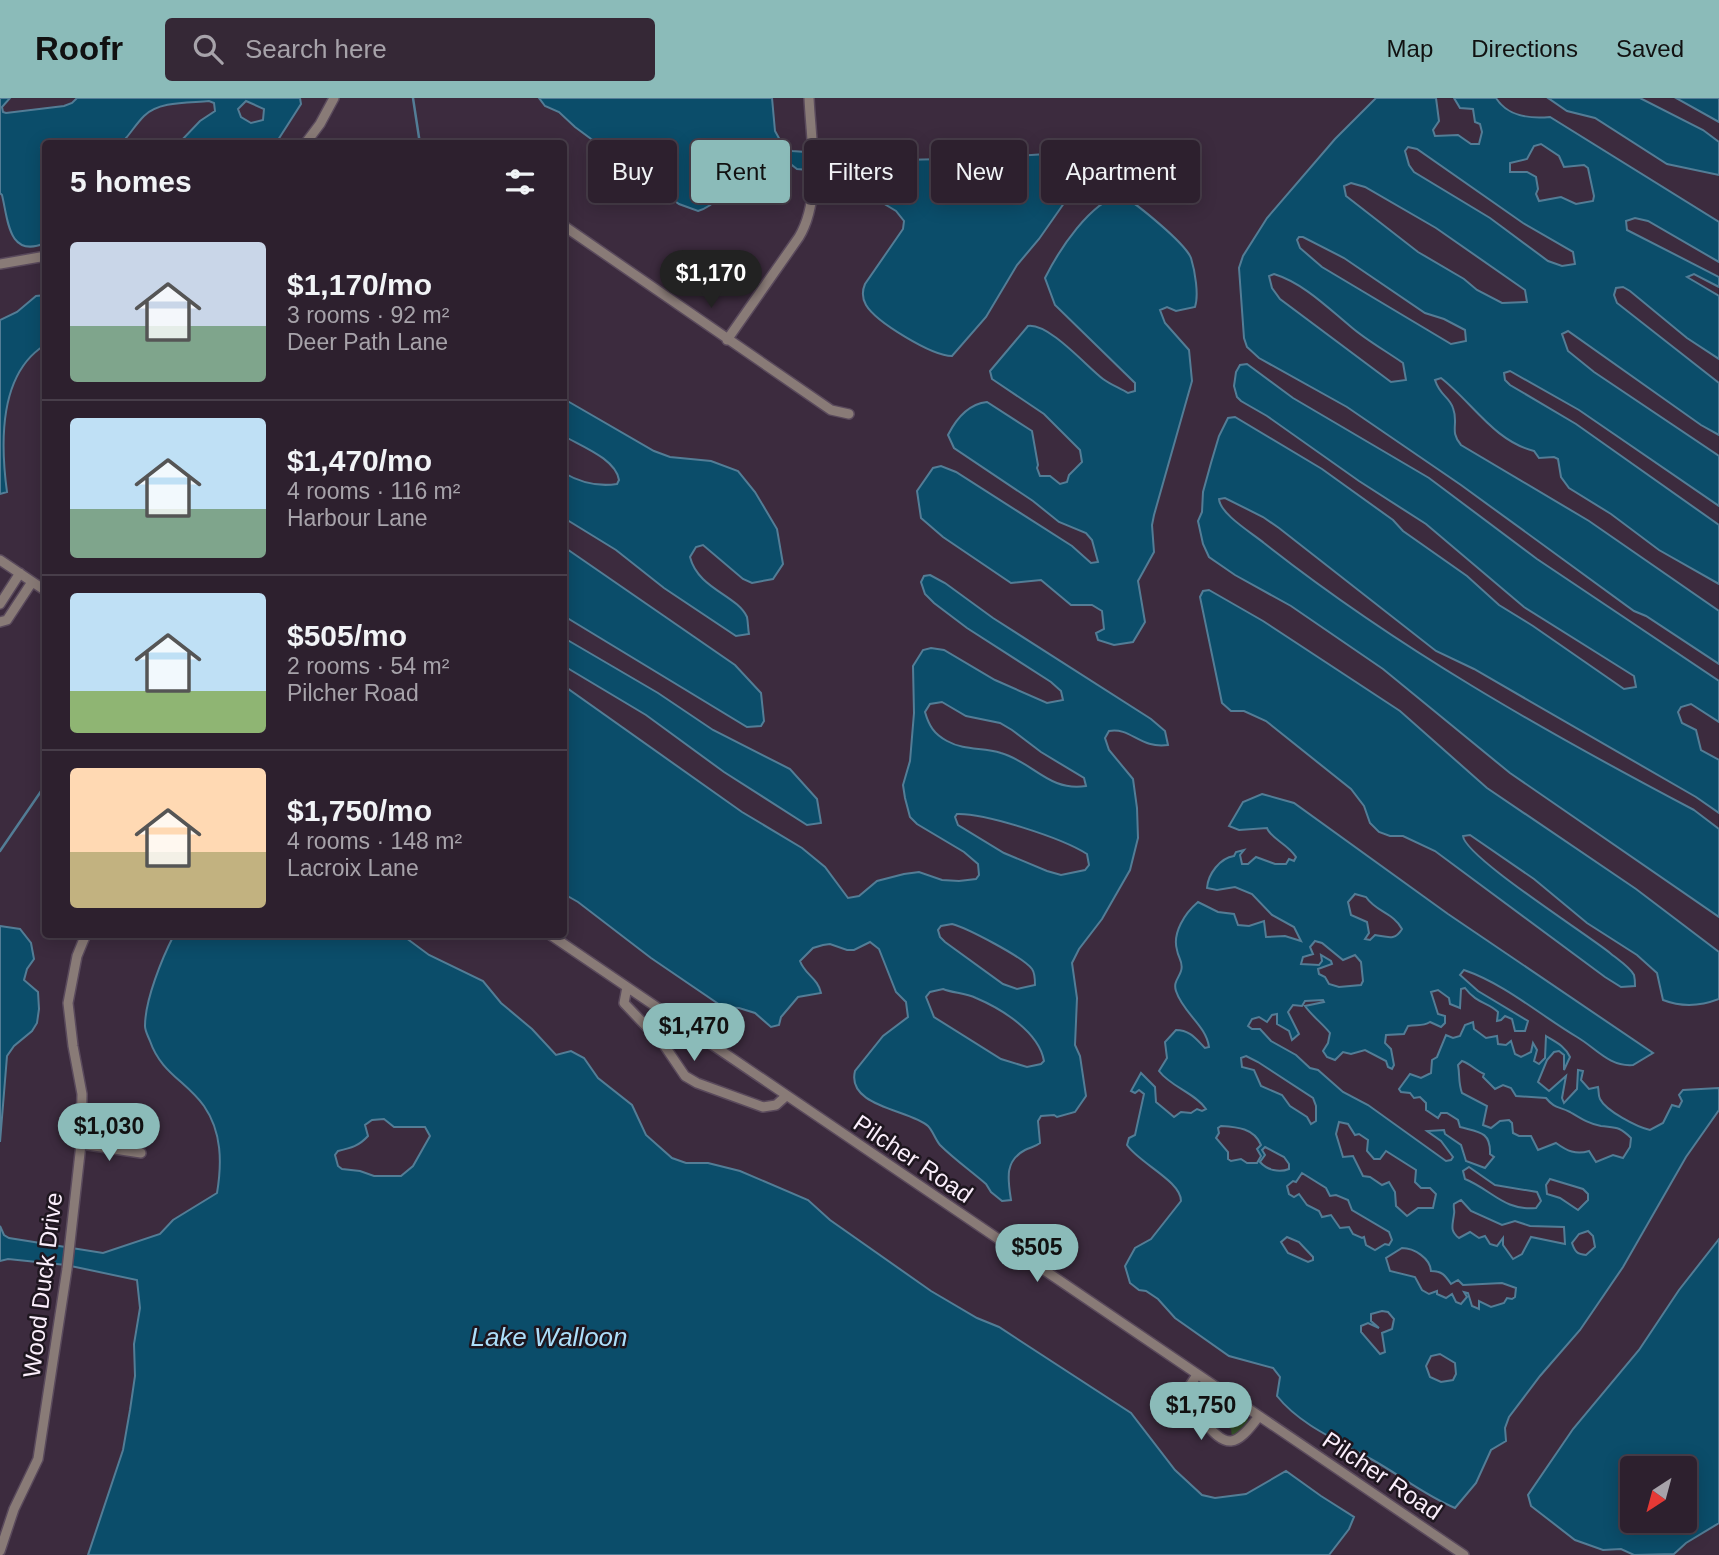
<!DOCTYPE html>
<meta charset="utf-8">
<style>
body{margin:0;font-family:Arial,sans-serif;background:#352836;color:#f1f3f6;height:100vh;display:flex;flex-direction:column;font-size:26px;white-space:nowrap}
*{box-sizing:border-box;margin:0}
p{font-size:23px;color:#a7a3aa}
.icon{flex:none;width:38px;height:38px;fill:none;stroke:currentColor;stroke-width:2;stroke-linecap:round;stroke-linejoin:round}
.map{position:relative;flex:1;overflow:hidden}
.details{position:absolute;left:42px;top:42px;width:525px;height:798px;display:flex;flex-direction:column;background:#2d202e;border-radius:7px;box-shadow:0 4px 18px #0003,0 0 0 2px #483e4a}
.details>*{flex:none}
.banner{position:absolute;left:588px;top:42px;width:665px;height:63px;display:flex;gap:14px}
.needle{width:46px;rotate:216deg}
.tools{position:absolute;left:1620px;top:1358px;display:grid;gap:14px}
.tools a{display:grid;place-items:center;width:77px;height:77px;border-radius:7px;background:#2d202e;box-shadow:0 4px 18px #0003,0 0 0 2px #483e4a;font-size:35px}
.price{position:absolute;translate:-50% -60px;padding:0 16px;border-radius:24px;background:#8bbbb9;color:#111;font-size:23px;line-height:46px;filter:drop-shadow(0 2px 4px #0008)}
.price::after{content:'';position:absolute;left:50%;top:42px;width:21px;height:16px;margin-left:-10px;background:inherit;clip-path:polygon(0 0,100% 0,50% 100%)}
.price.current{background:#222;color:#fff}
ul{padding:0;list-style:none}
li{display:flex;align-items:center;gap:21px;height:175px;padding:0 28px}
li+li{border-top:2px solid #483e4a}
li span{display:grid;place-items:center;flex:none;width:196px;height:140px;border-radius:7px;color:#555}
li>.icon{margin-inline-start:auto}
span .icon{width:84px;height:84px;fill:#fffc;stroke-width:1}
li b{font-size:30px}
h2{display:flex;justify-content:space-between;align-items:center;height:84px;padding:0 28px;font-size:30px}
.chip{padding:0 24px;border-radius:7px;background:#2d202e;box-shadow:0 4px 18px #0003,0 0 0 2px #483e4a;font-size:24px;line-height:63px}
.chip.current{background:#8bbbb9;color:#111}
header{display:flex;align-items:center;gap:42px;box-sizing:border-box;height:98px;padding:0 35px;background:#8bbbb9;color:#111}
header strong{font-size:33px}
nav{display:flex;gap:38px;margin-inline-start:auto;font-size:24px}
.search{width:490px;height:63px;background:#352836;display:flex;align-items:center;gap:18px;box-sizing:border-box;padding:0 24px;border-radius:7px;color:#a7a3aa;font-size:26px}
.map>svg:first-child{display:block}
.green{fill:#38562b}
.water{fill:#0b4d6a;stroke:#537d96;stroke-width:2;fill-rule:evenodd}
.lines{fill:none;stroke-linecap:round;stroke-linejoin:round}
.stream{stroke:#537d96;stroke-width:2.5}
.minor-casing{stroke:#5a4a5c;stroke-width:12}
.minor{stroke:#897b77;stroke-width:9}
.labels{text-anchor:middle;stroke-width:5;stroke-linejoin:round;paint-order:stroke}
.street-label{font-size:24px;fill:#faeefb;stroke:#1e161f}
.water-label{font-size:26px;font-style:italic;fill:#addffb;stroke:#1e161f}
</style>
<header>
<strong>Roofr</strong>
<div class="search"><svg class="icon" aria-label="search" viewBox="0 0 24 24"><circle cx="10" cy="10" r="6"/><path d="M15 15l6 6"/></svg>Search here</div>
<nav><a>Map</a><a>Directions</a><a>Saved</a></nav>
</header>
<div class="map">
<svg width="1719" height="1457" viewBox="0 0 1719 1457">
<rect width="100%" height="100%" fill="#3c2b3e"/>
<path class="green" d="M1199,1288L1248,1321L1244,1332L1232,1339L1231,1331L1219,1324L1201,1301L1194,1305L1192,1293Z"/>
<path class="water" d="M0,0H10L2,9L3,14L6,15L64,8L72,5L77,0H300L301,6L276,45H179L200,23L215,13L214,5L209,3C189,5 159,3 144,18C137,25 132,33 126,40L128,45H105L97,42L92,45L46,46L41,50L46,59L45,145C8,161 8,121 2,97L0,95ZM246,3L264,11L263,22L251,25L241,19L238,11Z
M539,0H772L775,33L780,42L792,53L821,55L863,63L983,60L1092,53L1095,56V61L1039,141L1017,167L986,219L952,258C932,258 876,224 866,207C862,200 862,193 865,186L903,131L904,123L896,113L831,74L797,71L762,44C734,58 732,103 698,113L679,106L575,29L559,14L545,8Z
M1376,0H1436L1439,23L1433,32L1435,38L1458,37L1471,46H1479L1482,34L1480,26L1475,24L1473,11L1460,10L1454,0H1496C1507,18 1530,21 1550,19L1719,124V164L1648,123L1635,120L1626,123L1627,132L1719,179V189L1694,176L1687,179L1719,198V261L1687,240L1630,193L1623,189L1616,190L1614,197L1617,205L1719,285V337L1701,327L1568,233L1562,236L1568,253L1594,274L1719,358V408L1579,312L1510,273L1504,275L1505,282L1510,287L1576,326L1719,427V486L1659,452L1611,416L1569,390L1561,379L1558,361L1554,359L1539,360L1534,353C1494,343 1472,304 1441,280L1435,282C1440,298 1449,298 1453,310C1459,326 1449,333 1461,347L1589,423L1719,513V566L1646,518L1634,513L1461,387L1347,309L1259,260L1247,249L1244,240L1239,170L1243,158L1267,120L1335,41ZM1541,46L1559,58L1564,69L1584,67L1588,70L1594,98L1593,103L1576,106L1561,99L1539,103L1536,96L1538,91L1536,79L1527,74H1510V65L1527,61L1534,48ZM1408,49L1417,51L1523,125L1573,154L1575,166L1562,168L1548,163L1490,120L1414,74L1409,67L1405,53ZM1351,85L1365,89L1436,130L1525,192L1527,204L1502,205L1477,192L1464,181L1418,154L1346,98L1344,88ZM1299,139H1303L1344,160L1425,215L1444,221L1465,232L1466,243L1451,246L1322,169L1300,150L1297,142ZM1274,176C1303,185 1327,209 1350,228C1366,242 1386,253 1403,265L1406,282L1391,284L1280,201L1272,190L1269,178Z
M1548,0H1640L1703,32L1719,44V77L1667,66L1595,20L1567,13Z
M1676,0H1719V24Z
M1121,97C1136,105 1185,145 1191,160C1195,173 1199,197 1195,209L1176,213L1167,209L1160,212L1165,225L1189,252L1192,283L1154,417L1152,427L1154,454L1138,483L1145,524L1133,544L1114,547L1098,542L1096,535L1104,531L1102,513L1092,507H1071L1041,482L1011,485L943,439L921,420L917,393L933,370L941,368L956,374L1072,448L1091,465L1098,464L1092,442L1086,435L1059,424L1033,403L954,350L948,337C956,321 969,306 987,304L1032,333L1038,367L1037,370L1040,378H1050L1060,386L1067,384L1069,377L1082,364L1080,352L1044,316L992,281L990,273L1028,228C1049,225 1086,268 1103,281C1111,287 1120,290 1128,295L1135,293V285L1055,207L1045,180C1059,152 1090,104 1121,97Z
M45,197V247C0,275 0,342 7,394L0,396V222L17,214L36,198Z
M1247,266L1293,300L1429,380L1537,461L1719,583V624L1691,606L1681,609L1678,614L1682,625L1696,632L1701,652L1719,662V715L1696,699L1474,571L1436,553L1279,430L1263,419L1225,400L1219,401C1220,416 1252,435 1264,445C1397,550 1544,633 1694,712L1719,731V819L1510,675L1383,571L1291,508L1235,477L1209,459L1203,446L1198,423L1202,414L1203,394L1211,365L1219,338L1228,320L1235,319L1322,371L1393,422L1403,433L1467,478L1499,507L1533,528L1624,591L1636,589L1634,578L1524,509L1426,426L1359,383L1267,318L1241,303L1237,299L1234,288L1236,274L1240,267Z
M564,301L654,353L670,359L711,363L738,373L755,394L777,431L783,466L773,481L752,485L743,481L703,447L696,449L690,459C698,491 737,497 747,519C748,524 748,531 749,536L736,538L664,490L616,452L564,420V375C581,385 597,389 617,386L619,382C616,361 581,348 564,338Z
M564,449L735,567L761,595L764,623L761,628L747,629L564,518Z
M930,477L945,485L993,520L1151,621L1165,633L1168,647C1140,651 1131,629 1109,633L1105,640L1109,652L1133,681L1137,710L1138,740L1130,772L1102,821L1079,851L1072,865L1077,900L1075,947L1080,958L1086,998L1075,1014L1057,1019L1054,1017L1041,1018L1038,1023L1040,1045C1035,1049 1031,1049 1025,1052C1004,1063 1008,1082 1011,1102L1002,1103L991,1094L986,1086C971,1073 954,1061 940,1047C935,1041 933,1033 928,1028C911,1012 846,1009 855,973L883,938L908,919L906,904L896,894L879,851L870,844L854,852H847L830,846L823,847L813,850L800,863C805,877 818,880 821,895L798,899L781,919L779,927L771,929L755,915L739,910L723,909L651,860L578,804L564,796V588L742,714L802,750L825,769L848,800L859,798L877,783L904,776L919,774L942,782L959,783L976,781L979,777L978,766L964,754L917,726L910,719L905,700L903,687L910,663L914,615L913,568L923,552L931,550L944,552L995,582L1047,605L1063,602L1061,593L1051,584L967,530L934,505L925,496L921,484L924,478ZM942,604L966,618L1000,625L1012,632L1041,654L1084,680L1086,688C1049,694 1033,664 1001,655C983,649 965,653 947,643C934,636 929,628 925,614L930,606ZM957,716C985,715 1062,740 1087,756L1089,767L1085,772L1061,777L1047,773L1004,755L958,727L955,719ZM952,826C967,830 1023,859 1032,871C1035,875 1035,882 1035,887L1017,891L1003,886L945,844L940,839L938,832L941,828ZM943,891C953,895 965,895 976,900C1002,911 1039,934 1044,963L1041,966L1027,969L1001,961L934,919L926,899L930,894Z
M1209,492L1263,523L1400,613L1487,690L1636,791L1719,854V901C1701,908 1681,909 1663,902L1657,875L1637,857L1587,825L1534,781L1470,737L1463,738C1465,759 1587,836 1610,855C1617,861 1630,869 1634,877C1635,881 1635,885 1635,888L1621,889L1605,879L1435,753L1403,738H1390L1379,734L1370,725L1364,708L1351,691L1266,623L1244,613H1231L1222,605L1200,499L1203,493Z
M564,540L658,595L713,632L790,671L817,701L821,725L807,727L724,674L646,617L564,568Z
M1262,696L1294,705L1448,816L1653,955L1633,967C1609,969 1596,950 1577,939C1540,917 1505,886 1464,872L1460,877L1478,893L1528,923L1525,933H1515L1512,921L1505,918L1501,922L1497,923L1498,914C1488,904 1477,906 1465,890L1461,891L1460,910L1450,906L1449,900L1438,892L1431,894L1438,916L1445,918V925L1441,929L1430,924C1422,929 1417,926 1408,928L1404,936L1386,937L1385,945L1391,951L1394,967L1392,971L1388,969L1386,963L1365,952L1351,956L1343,954L1335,962L1327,959L1323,953L1328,945L1330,935C1322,925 1312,918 1305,908L1324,904L1323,902L1305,903L1302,908L1293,907L1288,914L1299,936L1292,942L1289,933L1277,926V916L1272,917L1267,924L1259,919L1252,921L1248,928L1252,931H1260L1271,943L1296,957L1310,970L1318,972L1343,994L1368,1007L1446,1063L1451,1062L1453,1059L1441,1043L1427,1033L1444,1032L1445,1036L1461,1047L1466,1063L1485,1070L1494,1059L1490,1056C1491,1033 1478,1034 1460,1029L1458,1022L1447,1015H1441L1438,1020L1426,1012V1005L1420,999L1414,1000L1410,995L1401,994L1399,991L1410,976L1421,980L1431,975L1432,962L1437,959L1446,937L1453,940L1460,938L1465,927L1473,924L1474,931L1486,940L1497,938L1498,946L1506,947L1511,943L1515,956L1521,959L1531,954L1533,945L1537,952L1534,963L1539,966L1545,960L1546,938C1556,944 1565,948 1570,959L1564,972V957L1559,953L1554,954L1547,962L1538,984L1549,993L1566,978L1562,1000L1564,1005L1577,991L1578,972L1583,973L1581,982L1589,991L1598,989C1599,993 1598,997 1600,1001C1606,1013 1637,1029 1650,1032L1663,1025L1672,1007L1679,1009L1682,1003L1679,997L1683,992L1719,990V1012L1686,1059L1623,1169L1580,1232L1540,1278L1509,1319L1505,1330L1506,1343L1491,1352L1476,1385L1455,1410C1424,1397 1400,1377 1371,1361C1339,1343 1300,1327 1277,1298L1280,1279L1273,1270L1229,1258L1175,1220L1158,1201L1146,1193L1139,1192L1130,1185L1125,1168L1135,1150L1151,1141L1181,1103C1181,1083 1139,1065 1127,1047L1129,1040L1135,1037L1144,996L1139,992L1135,995L1131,993L1141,975L1155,989L1156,1004L1174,1019L1181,1014L1191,1015L1197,1011L1202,1013L1206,1011C1195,995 1171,989 1159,973L1167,960L1165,944L1176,932C1190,932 1196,941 1205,950L1209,949C1206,927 1183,915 1176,893C1173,884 1179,880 1181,873C1184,864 1178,860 1177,852C1172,835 1185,815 1198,804L1218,814L1234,816L1238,827L1249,828L1264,823L1266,839L1285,838L1301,843L1294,829L1272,817L1252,796L1235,789L1217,792L1207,790C1208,776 1220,760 1234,758L1236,754L1244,752L1240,757L1242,766H1248L1256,759L1275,766H1286L1289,761L1294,763L1296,759C1288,746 1270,740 1267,730L1239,732L1229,728L1243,704ZM1355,796L1366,799C1376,814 1394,815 1402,831C1395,843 1388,839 1375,837L1370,842L1365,841L1369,835L1367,824L1351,817L1348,804ZM1315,843L1322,845L1343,862L1355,857L1361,864L1363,883L1361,887L1339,889L1329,886L1325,879L1319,876L1318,871L1332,866L1331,863L1321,857L1322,863L1319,867L1301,866L1303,859L1313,856L1310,849ZM1246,958L1258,964L1313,1000L1316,1008V1023L1311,1026L1307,1019L1290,1008L1282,997L1261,988L1254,972L1242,969L1241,960ZM1462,963C1471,966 1475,972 1484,976L1483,979L1495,991L1503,987L1511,990L1516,998L1546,1000C1555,1011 1558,1008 1570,1014C1580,1020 1589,1026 1601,1028C1616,1030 1619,1028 1631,1040L1630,1049L1623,1060L1613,1057L1596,1064L1589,1053C1576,1057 1567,1053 1556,1045L1538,1052L1531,1038H1519L1513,1035L1512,1025L1509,1022L1500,1023L1491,1030L1483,1027L1487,1008L1462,995C1458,984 1460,977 1458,967ZM1339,1024L1348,1026L1355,1037L1359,1036L1368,1042L1367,1053L1374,1061H1380L1386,1053L1416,1072L1415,1084L1421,1090H1430L1436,1096L1433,1110H1418L1407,1118L1396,1108L1395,1094L1389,1084L1382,1087L1370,1079L1363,1078L1353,1058L1343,1059L1336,1036ZM1221,1028C1237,1029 1254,1030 1261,1047L1257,1051L1261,1058L1257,1065H1247L1241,1061L1231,1063L1228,1061V1054L1216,1040L1219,1035L1218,1030ZM1265,1049L1284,1059L1289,1066V1071C1279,1075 1267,1072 1260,1064L1265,1057L1262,1052ZM1469,1069L1495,1087L1537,1094L1541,1103L1536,1110C1504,1113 1492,1092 1465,1081L1463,1073ZM1302,1075L1326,1090L1330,1098L1336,1097L1348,1102L1352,1112L1389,1134L1392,1142L1389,1147L1385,1146L1375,1152L1366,1147L1364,1139L1362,1140L1353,1136L1349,1129L1340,1130L1331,1117L1322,1119L1319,1113L1307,1107L1299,1096L1294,1099L1289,1096L1287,1088L1293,1083L1296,1084ZM1550,1081L1583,1091L1588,1096V1102L1578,1112L1560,1100L1547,1096L1546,1087ZM1461,1102L1471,1113L1502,1127L1515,1123L1530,1128L1564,1129L1565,1146L1531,1139L1522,1156L1513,1161L1503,1147V1140L1497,1148L1490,1146L1485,1138L1479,1140L1470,1134L1459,1140C1449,1133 1453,1126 1454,1116C1455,1113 1453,1109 1454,1106ZM1588,1133L1593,1138L1595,1149L1586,1157C1577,1156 1575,1154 1572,1145L1579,1136ZM1287,1139L1299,1144L1313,1159V1162L1308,1164L1288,1155L1281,1144ZM1402,1150C1414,1150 1430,1160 1431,1173C1442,1173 1445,1177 1451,1186L1458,1182L1463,1187L1502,1185L1516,1190L1515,1199L1512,1201L1507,1200L1504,1205L1491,1209L1479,1203V1211L1472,1208L1468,1195L1464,1194L1467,1199L1461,1206L1456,1204L1452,1196L1446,1200L1437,1196V1193L1429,1196L1422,1192L1415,1179L1390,1173L1386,1160ZM1382,1213L1388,1214L1394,1221L1392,1231L1382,1235L1385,1254L1380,1256L1361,1234V1228L1368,1225L1379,1230L1371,1223V1216ZM1440,1256L1455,1265L1456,1276L1453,1282L1441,1284L1430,1279L1426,1268L1431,1258Z
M0,828L20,831L31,845L34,861L27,871L24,882L38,894L39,911L37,925L32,933L14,948L7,958L0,1044Z
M174,837H402L429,857L483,883L501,905L532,931L556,957L571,953L584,960L598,980L632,1007L646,1037L672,1060L686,1065H708L740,1073L808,1102L830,1122L931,1193L977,1220L999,1229L1131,1315L1175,1372L1202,1397L1215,1400L1246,1396L1286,1373L1321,1398L1354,1419L1349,1431L1329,1457H88L123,1352L130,1312L135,1278L134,1246L140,1210L137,1182L66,1167L8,1161L0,1163V1128L4,1137L9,1140L103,1155L160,1136L173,1122L217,1095C222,1065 222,1034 204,1008C186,983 161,975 150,943C148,938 145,933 145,928C145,902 162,860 174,837ZM384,1021L394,1029H425L430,1038L413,1068L401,1078H374L360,1073L342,1071L338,1068L335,1057L338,1053C351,1050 359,1048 368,1038L365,1027L372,1022Z
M1719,1141V1425L1686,1445L1674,1456L1634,1457L1621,1451L1603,1452L1575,1442L1531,1408L1528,1397L1573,1331L1639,1252L1679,1192ZM1633,1370H1685V1423H1633Z"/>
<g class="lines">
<path class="stream" d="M413,0L420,46
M0,753L46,686"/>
<defs>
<path id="minor" d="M305,46L320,26L334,0
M564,128L831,312L849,316
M0,166L46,158
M727,242L799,139C822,101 811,44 809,0
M0,462L46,493
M0,506L20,475
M0,524L7,522L32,484
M549,836L1464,1457
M627,889L624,905L664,947L685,978L697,985L763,1009L776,1007L786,998
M81,1046L141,1055
M1197,1277C1193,1283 1187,1290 1187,1297C1187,1306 1196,1314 1201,1320C1227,1353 1236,1349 1259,1318
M0,1453L14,1411L38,1361L67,1171L81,1046L82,996L73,948L68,905L77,858L86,836"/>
</defs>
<use href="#minor" class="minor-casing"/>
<use href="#minor" class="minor"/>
</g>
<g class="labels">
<g class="street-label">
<text transform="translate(913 1061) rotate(34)" y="8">Pilcher Road</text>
<text transform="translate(43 1187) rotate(-83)" y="8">Wood Duck Drive</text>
<text transform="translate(1382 1378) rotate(34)" y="8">Pilcher Road</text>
</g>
<g class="water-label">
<text x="549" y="1248">Lake Walloon</text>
</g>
</g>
</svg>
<div class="tools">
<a><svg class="needle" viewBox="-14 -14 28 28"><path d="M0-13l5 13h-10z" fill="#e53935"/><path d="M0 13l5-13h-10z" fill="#a7a3aa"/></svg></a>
</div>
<b class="price current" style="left:711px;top:212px">$1,170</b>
<b class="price" style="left:694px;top:965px">$1,470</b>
<b class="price" style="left:109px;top:1065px">$1,030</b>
<b class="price" style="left:1037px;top:1186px">$505</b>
<b class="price" style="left:1201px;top:1344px">$1,750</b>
<div class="banner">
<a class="chip">Buy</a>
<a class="chip current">Rent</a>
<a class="chip">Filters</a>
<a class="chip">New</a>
<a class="chip">Apartment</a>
</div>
<section class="details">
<h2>5 homes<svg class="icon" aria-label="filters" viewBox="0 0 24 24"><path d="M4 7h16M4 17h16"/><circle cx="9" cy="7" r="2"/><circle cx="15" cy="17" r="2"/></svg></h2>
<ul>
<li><span style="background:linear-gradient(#c9d6e8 60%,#7fa58c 0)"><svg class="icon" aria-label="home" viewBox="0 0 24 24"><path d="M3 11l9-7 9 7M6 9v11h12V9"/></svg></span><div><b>$1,170/mo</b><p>3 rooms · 92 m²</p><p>Deer Path Lane</p></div></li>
<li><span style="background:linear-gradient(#bfe0f5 65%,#7fa58c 0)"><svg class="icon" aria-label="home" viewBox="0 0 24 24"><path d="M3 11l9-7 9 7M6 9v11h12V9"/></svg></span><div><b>$1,470/mo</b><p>4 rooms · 116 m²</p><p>Harbour Lane</p></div></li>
<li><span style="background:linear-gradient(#bfe0f5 70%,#8fb573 0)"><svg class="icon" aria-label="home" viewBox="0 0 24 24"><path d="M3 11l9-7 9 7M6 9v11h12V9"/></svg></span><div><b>$505/mo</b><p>2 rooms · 54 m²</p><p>Pilcher Road</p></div></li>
<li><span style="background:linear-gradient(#ffd9b3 60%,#c2b280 0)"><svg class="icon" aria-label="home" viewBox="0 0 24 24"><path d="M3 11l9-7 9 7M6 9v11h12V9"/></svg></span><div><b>$1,750/mo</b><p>4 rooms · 148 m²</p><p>Lacroix Lane</p></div></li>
</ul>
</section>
</div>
